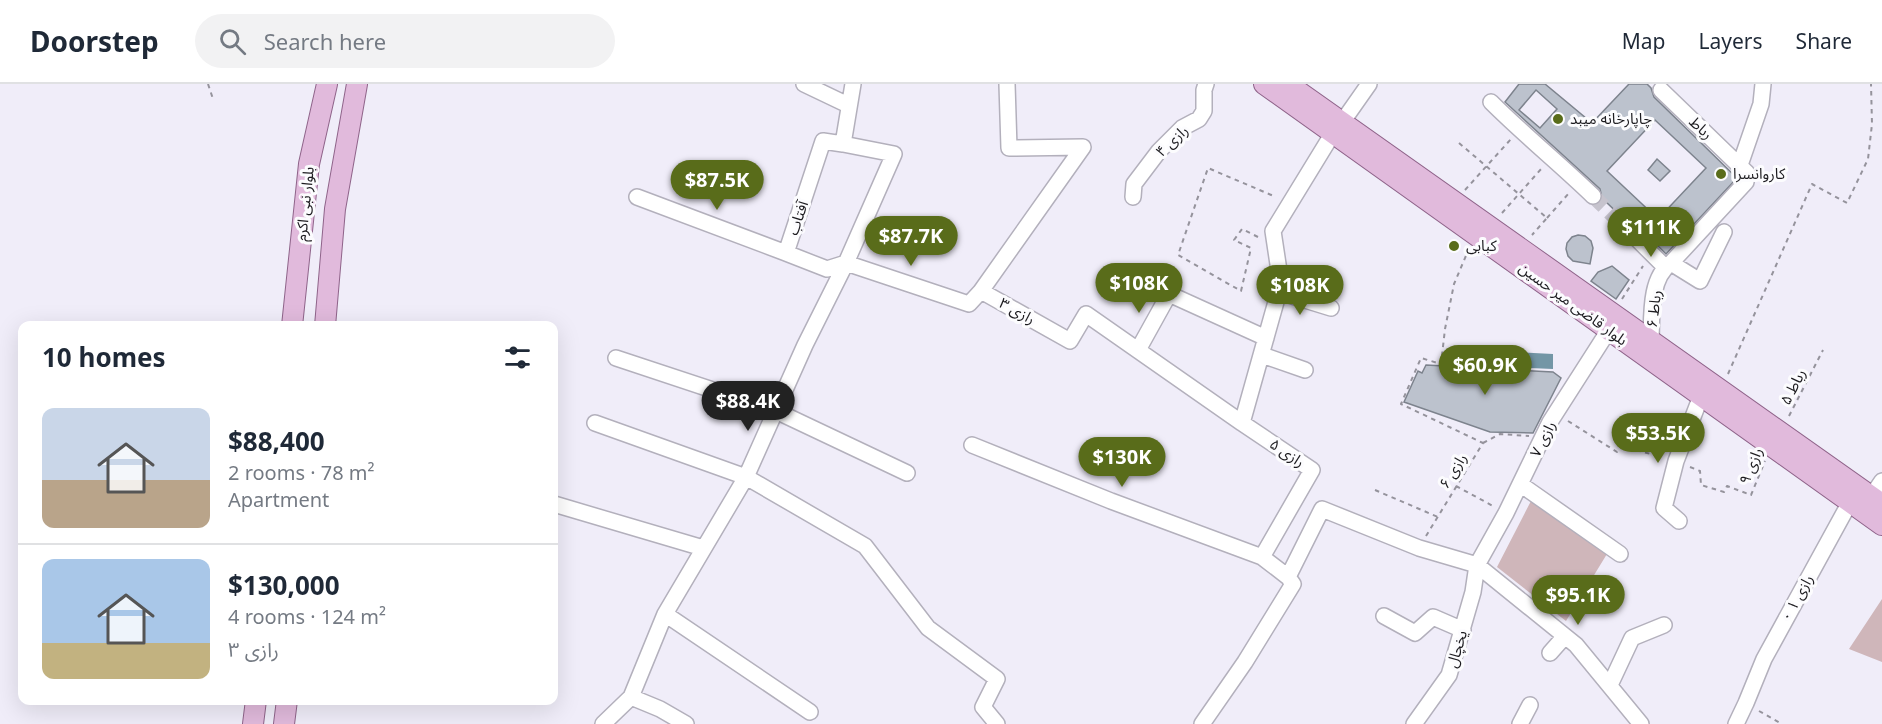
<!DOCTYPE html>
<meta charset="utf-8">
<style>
body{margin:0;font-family:"Noto Sans","Noto Sans Arabic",sans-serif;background:#f2f2f3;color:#1f2937;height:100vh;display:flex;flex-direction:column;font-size:22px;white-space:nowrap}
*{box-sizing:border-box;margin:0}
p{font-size:20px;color:#747a83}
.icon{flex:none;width:33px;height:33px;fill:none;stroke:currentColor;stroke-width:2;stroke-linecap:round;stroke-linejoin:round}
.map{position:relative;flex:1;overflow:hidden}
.panel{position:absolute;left:18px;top:237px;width:540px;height:384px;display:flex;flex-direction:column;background:#fff;border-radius:12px;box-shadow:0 6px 24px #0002}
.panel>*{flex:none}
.price{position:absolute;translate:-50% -51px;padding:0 14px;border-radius:21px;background:#596c1a;color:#fff;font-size:20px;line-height:39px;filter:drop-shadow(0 2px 3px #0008)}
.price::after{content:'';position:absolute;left:50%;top:36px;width:18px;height:14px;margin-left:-9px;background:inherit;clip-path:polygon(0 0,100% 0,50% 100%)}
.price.current{background:#222;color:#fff}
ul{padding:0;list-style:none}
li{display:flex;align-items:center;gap:18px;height:150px;padding:0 24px}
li+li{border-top:2px solid #e0e1e3}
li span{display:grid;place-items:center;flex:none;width:168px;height:120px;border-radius:12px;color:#555}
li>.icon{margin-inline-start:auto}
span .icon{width:72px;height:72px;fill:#fffc;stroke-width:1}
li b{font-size:26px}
h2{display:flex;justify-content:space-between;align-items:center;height:72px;padding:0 24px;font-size:26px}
header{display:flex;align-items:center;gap:36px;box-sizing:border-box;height:84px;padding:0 30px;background:#fff;border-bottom:2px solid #e0e1e3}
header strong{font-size:28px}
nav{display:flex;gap:33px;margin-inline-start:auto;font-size:21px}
.search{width:420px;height:54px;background:#f2f2f3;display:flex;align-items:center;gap:15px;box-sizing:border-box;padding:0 21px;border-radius:33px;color:#747a83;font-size:22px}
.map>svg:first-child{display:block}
.green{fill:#cfb6ba}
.water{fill:#7396a6}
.building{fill:#bcc2cd;stroke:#7d838d;stroke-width:1.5;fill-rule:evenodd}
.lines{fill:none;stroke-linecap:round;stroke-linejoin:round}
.minor-tunnel{stroke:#c6c3cd;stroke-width:15;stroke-dasharray:15 8;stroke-linecap:butt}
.minor-casing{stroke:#b3b0bc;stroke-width:18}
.major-casing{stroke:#8f648a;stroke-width:22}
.path{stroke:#95939c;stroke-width:2;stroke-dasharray:4.5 4.5;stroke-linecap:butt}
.minor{stroke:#fff;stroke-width:15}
.major{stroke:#e1badc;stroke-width:20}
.poi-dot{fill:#596c1a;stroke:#fcfcfe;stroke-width:2}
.labels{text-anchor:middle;stroke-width:6;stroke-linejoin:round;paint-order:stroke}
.poi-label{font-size:15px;fill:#1c1b1f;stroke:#fcfcfe;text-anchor:start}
.street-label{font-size:15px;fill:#1c1b1f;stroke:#fcfcfe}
</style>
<header>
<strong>Doorstep</strong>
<div class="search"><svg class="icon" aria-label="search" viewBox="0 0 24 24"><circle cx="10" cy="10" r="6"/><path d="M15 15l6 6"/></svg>Search here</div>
<nav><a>Map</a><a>Layers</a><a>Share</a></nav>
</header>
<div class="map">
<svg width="1882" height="640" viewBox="0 0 1882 640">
<rect width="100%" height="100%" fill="#f0edf9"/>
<path class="green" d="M1532,415L1610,465L1566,537L1497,483Z
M1882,515V578L1849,565Z"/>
<path class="water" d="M1467,265L1498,266L1497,283L1466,282Z
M1511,268L1553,270V285L1510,283Z"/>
<path class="building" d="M1519,0H1545L1592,39L1629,0H1647L1651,4L1654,13L1737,94L1666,170L1636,140L1627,138L1602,114L1600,105L1505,18ZM1536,6L1557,25L1540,44L1519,26ZM1655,36L1706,84L1658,135L1607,87Z
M1657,75L1670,87L1660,97L1648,86Z
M1578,151L1585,152L1591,157L1593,164L1590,180L1573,177L1568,172L1566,165L1567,159L1572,153Z
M1612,182L1629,196L1616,215L1591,197L1598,188Z
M1426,281L1553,288L1561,294L1533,349L1490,348L1404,318L1418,287L1422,289Z"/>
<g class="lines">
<path class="minor-tunnel" d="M1593,112L1629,147"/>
<defs>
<path id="minor" d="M804,0L848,21
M1007,0L1009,64L1083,63L981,207L1070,257L1086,230L1242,339
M1661,6L1747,89L1746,98L1671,179
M1491,18C1524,51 1560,80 1593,112
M1343,37L1369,0
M1333,49L1273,147L1281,200L1242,339L1312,386L1262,473L1288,493L1322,425L1419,464L1477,481L1576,561L1641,640
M843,60L823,57L786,169L827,185L846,179L969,220L981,207
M1740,81L1761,20L1763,0
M637,113L786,169
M1133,113L1134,100L1159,67L1182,44L1199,35L1204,27V6L1206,0
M1629,147L1665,183
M1279,208L1331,224
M1651,257C1652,233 1649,194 1671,179L1700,197L1724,148
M1138,266L1169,210L1266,254
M1262,271L1305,286
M616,274L776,327L907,389
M595,339L746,393L865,462L928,544L997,595L983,623L997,640
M972,361L1111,417L1262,473
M1520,400L1620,470
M1871,413L1882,397
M554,420L703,464
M1679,437L1664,424L1676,377L1701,312
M665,530L810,628
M1384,532L1415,549L1433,533L1463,546
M1550,569L1565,552
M1610,601L1632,554L1664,541
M631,613L660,625L686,640
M603,640L631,613L665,530L746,393L805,261L846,179L894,70L843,60L853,0
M1202,640L1245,578L1293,500L1288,493
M1414,640L1449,591L1473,508L1477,481L1506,429L1550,338L1614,238
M1520,640L1530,621
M1736,640L1746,619L1764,575L1850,418"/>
<path id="major" d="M1264,0L1882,441
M1288,0L1882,420
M292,242L309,80L327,0
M325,242L335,125L357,0
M253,640L256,616
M284,640L287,616"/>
</defs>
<use href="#minor" class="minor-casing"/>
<use href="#major" class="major-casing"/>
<path class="path" d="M208,0L213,15
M1459,59L1547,134L1532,151
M1465,106L1511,55
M1502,129L1542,84
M1547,134L1569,109
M1258,153L1242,145L1234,156L1251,164L1241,207L1178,171L1208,84L1276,113
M1622,215L1643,182
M1728,290L1812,100L1847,119L1868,75L1872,40L1871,0
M1789,332L1823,266
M1568,337L1617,368L1621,362L1662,373
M1483,359L1500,350L1529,352
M1690,383L1700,387L1701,401L1724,408L1727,402L1751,411L1765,377
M1456,402L1493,422
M1375,406L1438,433
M1426,452L1483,359L1401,320L1421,274L1441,280L1445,245L1454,200L1468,167
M1759,627L1782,640"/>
<use href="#minor" class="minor"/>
<use href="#major" class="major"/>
</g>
<g class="poi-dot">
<circle cx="1558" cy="35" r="6"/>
<circle cx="1721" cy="90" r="6"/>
<circle cx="1454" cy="162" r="6"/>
</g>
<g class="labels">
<g class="poi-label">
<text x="1570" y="40">چاپارخانه میبد</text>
<text x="1733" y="95">کاروانسرا</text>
<text x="1466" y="167">کبابی</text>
</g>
<g class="street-label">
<text transform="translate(1701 44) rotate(43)" y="5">رباط</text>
<text transform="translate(1172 57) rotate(-43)" y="5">رازی ۴</text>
<text transform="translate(305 120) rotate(-84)" y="5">بلوار نبی اکرم</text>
<text transform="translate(798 134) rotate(-71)" y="5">آفتاب</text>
<text transform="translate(1573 220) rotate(36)" y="5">بلوار قاضی میر حسین</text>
<text transform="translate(1654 225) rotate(-83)" y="5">رباط ۶</text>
<text transform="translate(1017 227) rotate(29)" y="5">رازی ۳</text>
<text transform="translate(1793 303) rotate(-63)" y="5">رباط ۵</text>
<text transform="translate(1543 355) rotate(-63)" y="5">رازی ۷</text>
<text transform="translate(1287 369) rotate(34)" y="5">رازی ۵</text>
<text transform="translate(1751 382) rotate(-68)" y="5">رازی ۹</text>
<text transform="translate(1453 387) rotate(-58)" y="5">رازی ۶</text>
<text transform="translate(1797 514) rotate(-61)" y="5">رازی ۱ ۰</text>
<text transform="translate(1457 565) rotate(-73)" y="5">یخچال</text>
</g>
</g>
</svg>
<b class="price" style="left:717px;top:127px">$87.5K</b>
<b class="price" style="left:1651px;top:174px">$111K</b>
<b class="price" style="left:911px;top:183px">$87.7K</b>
<b class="price" style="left:1139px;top:230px">$108K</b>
<b class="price" style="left:1300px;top:232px">$108K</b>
<b class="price" style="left:1485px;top:312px">$60.9K</b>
<b class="price current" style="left:748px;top:348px">$88.4K</b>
<b class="price" style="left:1658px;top:380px">$53.5K</b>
<b class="price" style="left:1122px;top:404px">$130K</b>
<b class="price" style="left:1578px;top:542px">$95.1K</b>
<section class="panel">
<h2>10 homes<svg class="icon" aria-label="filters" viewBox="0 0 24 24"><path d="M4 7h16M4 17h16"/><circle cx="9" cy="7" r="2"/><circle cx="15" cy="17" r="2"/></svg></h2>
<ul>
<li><span style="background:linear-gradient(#c9d6e8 60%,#b9a48a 0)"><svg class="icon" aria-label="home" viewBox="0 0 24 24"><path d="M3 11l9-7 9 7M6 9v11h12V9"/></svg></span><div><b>$88,400</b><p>2 rooms · 78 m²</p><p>Apartment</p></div></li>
<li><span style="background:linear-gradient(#a9c7e8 70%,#c2b280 0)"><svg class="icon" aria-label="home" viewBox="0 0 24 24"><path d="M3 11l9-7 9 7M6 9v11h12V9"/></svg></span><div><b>$130,000</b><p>4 rooms · 124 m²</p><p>رازی ۳</p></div></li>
</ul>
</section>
</div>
